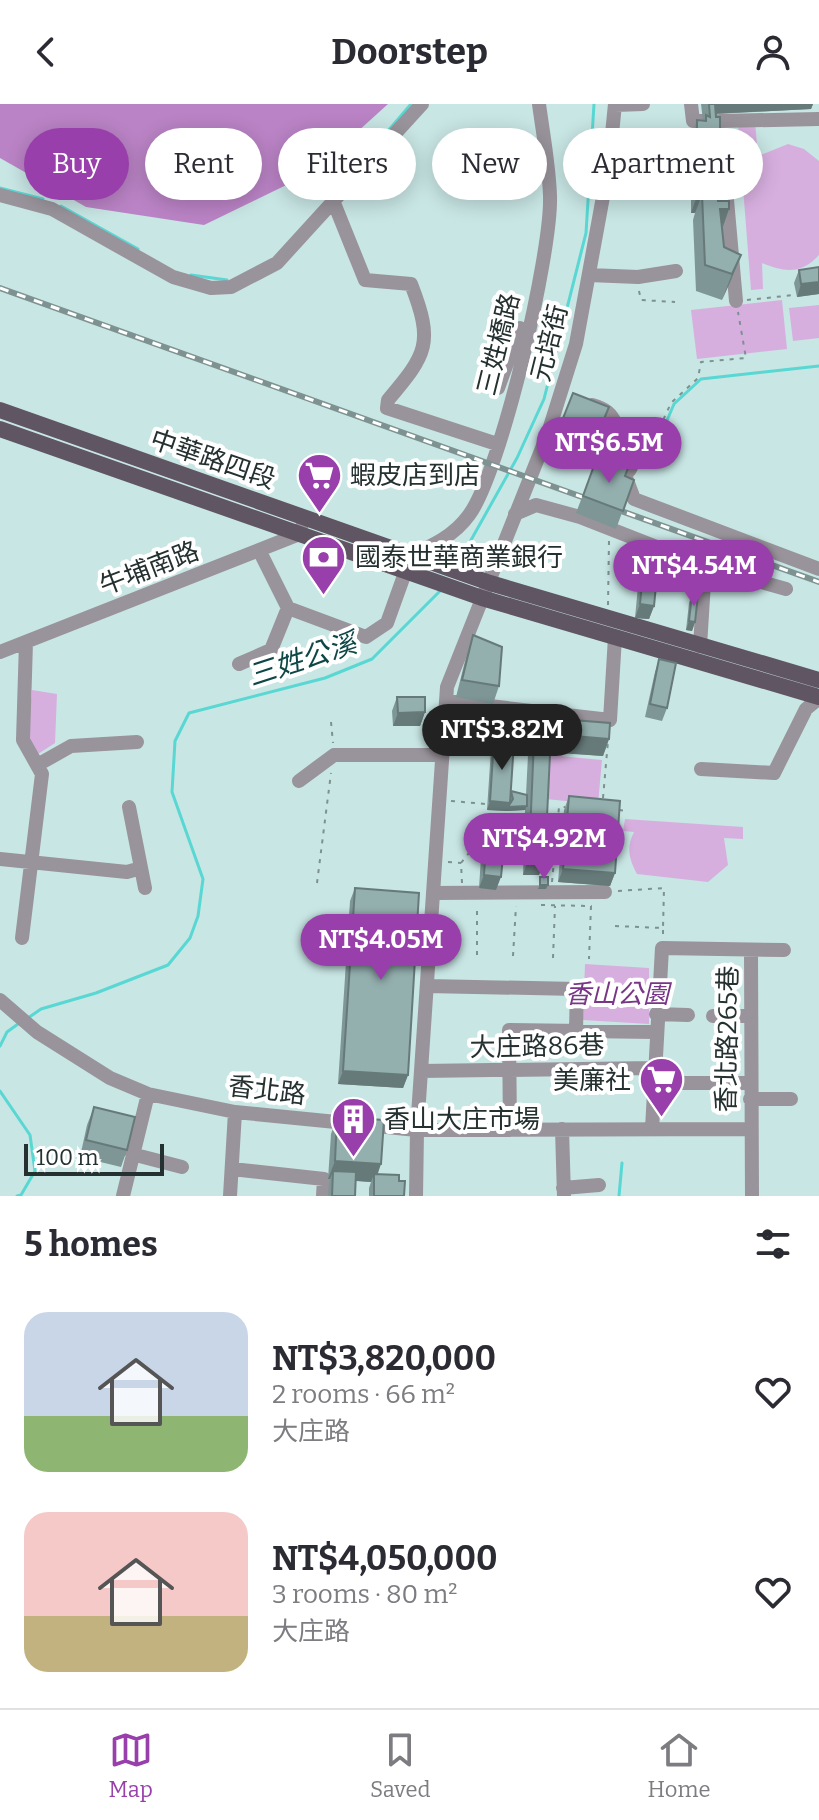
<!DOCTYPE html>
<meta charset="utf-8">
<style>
body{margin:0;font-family:Bitter,"Noto Sans TC",serif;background:#f7f7f7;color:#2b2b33;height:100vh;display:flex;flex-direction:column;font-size:30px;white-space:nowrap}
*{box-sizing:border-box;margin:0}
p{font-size:26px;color:#7c7c81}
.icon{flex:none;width:44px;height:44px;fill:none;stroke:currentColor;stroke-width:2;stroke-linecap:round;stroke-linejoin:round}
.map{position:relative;height:1092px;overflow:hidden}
.drawer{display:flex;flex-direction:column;background:#fff;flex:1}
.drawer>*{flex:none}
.top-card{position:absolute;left:24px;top:24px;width:772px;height:72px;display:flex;gap:16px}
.scale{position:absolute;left:24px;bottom:20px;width:140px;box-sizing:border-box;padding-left:8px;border:4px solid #253030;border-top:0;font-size:22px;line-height:28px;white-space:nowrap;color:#253030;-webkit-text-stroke:6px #fff;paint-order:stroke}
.price{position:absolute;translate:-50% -68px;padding:0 18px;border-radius:28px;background:#983fab;color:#fff;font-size:26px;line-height:52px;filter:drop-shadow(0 2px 4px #0008)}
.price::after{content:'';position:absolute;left:50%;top:48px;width:24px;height:18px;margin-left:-12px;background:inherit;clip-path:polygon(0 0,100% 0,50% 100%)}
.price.current{background:#222;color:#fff}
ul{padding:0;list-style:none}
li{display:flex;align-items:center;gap:24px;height:200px;padding:0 24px}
li span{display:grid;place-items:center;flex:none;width:224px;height:160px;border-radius:24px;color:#555}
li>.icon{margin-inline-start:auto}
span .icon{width:96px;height:96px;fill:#fffc;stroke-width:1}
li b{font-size:34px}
h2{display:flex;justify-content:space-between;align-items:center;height:96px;padding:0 24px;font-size:34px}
.chip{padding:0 28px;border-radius:36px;background:#fff;box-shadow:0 4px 20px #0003;font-size:28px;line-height:72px}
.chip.current{background:#983fab;color:#fff}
header{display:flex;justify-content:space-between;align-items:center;height:104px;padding:0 24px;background:#fff;font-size:36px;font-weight:700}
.tabs{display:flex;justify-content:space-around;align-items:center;height:112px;border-top:2px solid #e1e1e2;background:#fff;font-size:22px;color:#7c7c81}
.tabs a{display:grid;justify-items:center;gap:4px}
.tabs .current{color:#983fab}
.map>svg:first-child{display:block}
.green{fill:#d7afdf}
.forest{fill:#ba83c5}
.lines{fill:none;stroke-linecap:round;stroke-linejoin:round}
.stream{stroke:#58d7d3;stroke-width:3}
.path{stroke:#7c9190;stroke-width:2;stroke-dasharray:4 6;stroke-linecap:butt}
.minor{stroke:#99939b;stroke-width:14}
.major{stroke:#605562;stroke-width:16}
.rail-casing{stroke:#7d9291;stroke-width:6}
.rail{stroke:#fff;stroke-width:3;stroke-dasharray:9;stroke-linecap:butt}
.wall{fill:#7e9696}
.shaded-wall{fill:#677a7a}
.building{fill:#93afae;stroke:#677a7a;stroke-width:2}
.labels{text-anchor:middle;stroke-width:8;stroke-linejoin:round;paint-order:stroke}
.street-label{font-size:26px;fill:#253030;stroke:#fff}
.poi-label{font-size:26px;fill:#253030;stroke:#fff;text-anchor:start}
.park-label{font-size:26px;font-style:italic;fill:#783686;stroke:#fff}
.water-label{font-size:28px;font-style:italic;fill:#0e4846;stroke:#fff}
</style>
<header><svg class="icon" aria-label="back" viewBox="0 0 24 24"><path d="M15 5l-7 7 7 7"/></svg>Doorstep<svg class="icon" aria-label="person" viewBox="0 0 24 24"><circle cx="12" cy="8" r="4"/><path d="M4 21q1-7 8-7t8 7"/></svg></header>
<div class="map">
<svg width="819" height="1092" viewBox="0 0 819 1092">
<rect width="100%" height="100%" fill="#c8e6e4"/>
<path class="green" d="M755,18L758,52L788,40L804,45L819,57V151C801,171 784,168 762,159L763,185L751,186L738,19Z
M782,196L787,245L697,255L691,206Z
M819,201V234L793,237L789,204Z
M32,586L57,590L55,639L38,650L27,638Z
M549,651L602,656L598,700L545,695Z
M625,715L743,723V735L724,734L728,761L708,778L637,770C629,755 626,744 634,728L623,727Z
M585,860L649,864V920L583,916Z"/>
<path class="forest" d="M0,0H388L313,68L204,121L86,103L0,54Z"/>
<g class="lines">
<path class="stream" d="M388,27L411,0
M0,84L43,95
M61,102L138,145
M191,171L227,176
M653,349L674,300L701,275L819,262
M457,461L517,354L544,295L586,129L594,0
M28,914L41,905L96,889L168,861L190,834L198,812L203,775L172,688L175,637L189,609L325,574L372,555L440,487
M0,942L7,928L18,920
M0,987L30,1031L35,1067L21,1091L17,1092
M619,1092L622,1059"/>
<path class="path" d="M639,187L641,196L675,198
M747,196L794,191
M645,348L648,349L671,299L698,274L701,258L746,254L738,208
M608,501L609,436
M331,618L333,639
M603,694L608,637
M451,697L486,700
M619,706L628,707
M448,758L461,759
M552,778L559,703H565
M317,779L331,669
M462,779L461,759L469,749L486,746
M618,787L664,784L663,824
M541,801L591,802L589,855
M615,822L663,824V831
M477,851V801
M513,852L516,802
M553,854L555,802"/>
<path class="minor" d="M691,0L693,17H716
M615,1L643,0
M0,91L52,105L173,173L211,184L231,183L277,159L422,0
M334,99L365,176L411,180C434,239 427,250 388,296L387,304L497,340
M589,171L638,173L676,167
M736,197L720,17L819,15
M498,284L520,224
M592,301C606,305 611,309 617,322L610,339L612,345
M604 358a14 14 0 1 1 28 0a14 14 0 1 1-28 0Z
M625,371L634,395L819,465
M515,410L536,401L580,413L705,462L786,485
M259,446L288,504
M409,452C432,442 454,432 469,411C501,368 552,148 550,92C549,61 543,30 539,0
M629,458L705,462L700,542
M0,548L297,431L301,424
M239,560L271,546L288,504L366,533L387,519L406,466
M446,597L610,616L615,533
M490,634L491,603
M39,660L71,642L137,638
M701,665L774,669L806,605L819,594
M299,677L334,651H442
M129,703L145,784
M0,755L127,768L141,764
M433,789L605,788
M22,834L42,670L23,636L26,538
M751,846L752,1092
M427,882L577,885L576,926
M0,896L37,928L110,974L148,990L235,1008L417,1026L750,1025
M656,910L688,911
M713,912H751
M421,967L654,964
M654,979H751
M750,995H791
M562,1025L564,1092
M652,1025L662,844L784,846
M510,1026L509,926L655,928
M132,1050L182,1063
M232,1065L324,1075L323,1092
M563,1084L599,1081
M123,1092L148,990
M230,1092L235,1008
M416,1092L417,1026L447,583L548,329L576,240L609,60L615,0"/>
<path class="major" d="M0,306L490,479L819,576
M0,325L482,494L819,593"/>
<defs>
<path id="rail" d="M0,184L819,478"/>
</defs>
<use href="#rail" class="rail-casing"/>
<use href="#rail" class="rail"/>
</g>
<path class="wall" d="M701,0H813L811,5L715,10L714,45L715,84L726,90L723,97L729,105L722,125L724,143L741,151L731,176L722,196L696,187L693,116L695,109H691V33L697,16L703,17Z
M819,163V190L797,193L794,179L799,166Z
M573,289L609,303L587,358L552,344Z
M595,359L634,376L616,425L576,409Z
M643,469L654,502L649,515L635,514L638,482Z
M692,490L695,518L692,527L686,526L689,499Z
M473,531L499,582L493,600L456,593L467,549Z
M659,555L667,604L662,617L645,613L655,568Z
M397,593L425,608L420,622H393L392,607Z
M535,613L609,635L603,652L550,648L545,754L539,771H523L525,706L507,707L487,706L491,645L494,636L511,687L526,691L529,631Z
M569,692L615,769L610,782L558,778L564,706Z
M486,740L496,786L479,784L481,753Z
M355,784L408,971L403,984L338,980L350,797Z
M94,1003L127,1046L121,1063L80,1053L87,1021Z
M337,1013L378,1070L399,1077L404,1092H369V1084L371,1078L356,1077L355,1092H328L329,1080L330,1075H328L331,1030Z"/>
<path class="shaded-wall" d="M709,0H813L811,5L710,10Z
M720,27L714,45L713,28Z
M726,90L720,105H729L720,131L708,115H703L709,98L715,92Z
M702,91L695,109H691L697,92Z
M741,151L731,176L722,196L732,170Z
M819,178V190L797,193L801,180Z
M640,500L654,502L649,515L635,514Z
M689,517L695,518L692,527L686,526Z
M425,608L420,622H393L398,609Z
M551,630L609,635L603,652L545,648Z
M495,631L510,632L508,637L493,636Z
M490,697L510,699L508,703L527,702L525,706L507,707L487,706Z
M529,753L545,754L539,771H523Z
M563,765L615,769L610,782L558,778Z
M484,771L501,773L496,786L479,784Z
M540,781H548L546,785H538Z
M343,967L408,971L403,984L338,980Z
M335,1057L381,1060L375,1078L374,1070L371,1078L333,1075V1067L330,1075H328Z"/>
<path class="building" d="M709,0H715L716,13H720V27L713,28L715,84L724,85L726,90L717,92V89L702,90V91L697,92V16L706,17V11L710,13Z
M717,89L718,97H729V105H720L724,143L741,151L732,170L705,161L702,90Z
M819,163V178L801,180L799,166Z
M573,289L609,303L593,341L558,327Z
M604,355L628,364L625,372L634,376L623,407L583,392L595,359L601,362Z
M643,469L657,471L654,502L640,500Z
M692,490L698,491L695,518L689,517Z
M473,531L502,543L499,582L462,576Z
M659,555L676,559L667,604L650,600Z
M397,593H425V608L398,609Z
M496,612L511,613L510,632L495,631Z
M535,613L610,619L609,635L551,630L545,754L529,753Z
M494,636L514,638L510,699L490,697Z
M511,687L527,691V702L508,703L513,695Z
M569,692L620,697L615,769L563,765Z
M486,740L504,742L501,773L484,771Z
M540,773H548V781H540Z
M355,784L419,789L408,971L343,967Z
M94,1003L135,1013L127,1046L86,1036Z
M337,1013L384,1016L381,1060L335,1057Z
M333,1067L356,1068L355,1092H332Z
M374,1070L399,1071V1077H405L404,1092H374Z"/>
<defs>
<symbol id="supermarket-pin" viewBox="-11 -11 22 30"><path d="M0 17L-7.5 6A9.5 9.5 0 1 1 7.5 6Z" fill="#983fab" stroke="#fff"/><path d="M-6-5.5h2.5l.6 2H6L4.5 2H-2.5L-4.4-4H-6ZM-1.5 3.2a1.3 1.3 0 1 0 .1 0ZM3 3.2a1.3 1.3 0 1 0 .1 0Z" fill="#fff"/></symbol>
<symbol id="bank-pin" viewBox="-11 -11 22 30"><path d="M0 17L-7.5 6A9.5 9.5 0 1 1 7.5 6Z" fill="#983fab" stroke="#fff"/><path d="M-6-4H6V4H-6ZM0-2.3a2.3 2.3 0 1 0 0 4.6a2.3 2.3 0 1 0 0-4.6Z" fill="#fff"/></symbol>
<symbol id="building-pin" viewBox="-11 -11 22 30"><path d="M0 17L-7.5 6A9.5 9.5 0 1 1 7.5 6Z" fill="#983fab" stroke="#fff"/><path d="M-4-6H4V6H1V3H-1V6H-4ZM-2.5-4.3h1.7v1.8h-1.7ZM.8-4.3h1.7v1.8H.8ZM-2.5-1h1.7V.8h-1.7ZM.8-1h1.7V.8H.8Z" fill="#fff"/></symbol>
</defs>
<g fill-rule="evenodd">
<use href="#supermarket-pin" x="294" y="346" width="51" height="69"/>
<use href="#bank-pin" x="298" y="428" width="51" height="69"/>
<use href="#supermarket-pin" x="636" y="950" width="51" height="69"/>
<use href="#building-pin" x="328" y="990" width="51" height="69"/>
</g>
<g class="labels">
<g class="street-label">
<text transform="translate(549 239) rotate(-76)" y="9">元培街</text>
<text transform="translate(498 240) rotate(-76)" y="9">三姓橋路</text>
<text transform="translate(213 355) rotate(19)" y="9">中華路四段</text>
<text transform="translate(149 464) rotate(-21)" y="9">牛埔南路</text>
<text transform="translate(727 935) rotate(-89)" y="9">香北路265巷</text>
<text transform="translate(537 942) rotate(-1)" y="9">大庄路86巷</text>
<text transform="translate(267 986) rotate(7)" y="9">香北路</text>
</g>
<g class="poi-label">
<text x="350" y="380">蝦皮店到店</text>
<text x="355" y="462">國泰世華商業銀行</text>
<text x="631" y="985" text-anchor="end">美廉社</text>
<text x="384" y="1024">香山大庄市場</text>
</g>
<g class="park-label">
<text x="617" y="899">香山公園</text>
</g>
<g class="water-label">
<text transform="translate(302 555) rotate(-18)" y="10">三姓公溪</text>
</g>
</g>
</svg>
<div class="scale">100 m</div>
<b class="price" style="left:609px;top:381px">NT$6.5M</b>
<b class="price" style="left:694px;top:504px">NT$4.54M</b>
<b class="price current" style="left:502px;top:668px">NT$3.82M</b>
<b class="price" style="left:544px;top:777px">NT$4.92M</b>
<b class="price" style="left:381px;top:878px">NT$4.05M</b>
<div class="top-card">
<a class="chip current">Buy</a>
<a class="chip">Rent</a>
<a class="chip">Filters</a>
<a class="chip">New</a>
<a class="chip">Apartment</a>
</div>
</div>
<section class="drawer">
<h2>5 homes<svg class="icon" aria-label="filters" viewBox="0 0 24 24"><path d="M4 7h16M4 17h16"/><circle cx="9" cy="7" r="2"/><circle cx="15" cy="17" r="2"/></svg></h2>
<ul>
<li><span style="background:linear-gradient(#c9d6e8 65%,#8fb573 0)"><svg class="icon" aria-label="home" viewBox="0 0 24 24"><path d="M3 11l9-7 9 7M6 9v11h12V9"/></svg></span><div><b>NT$3,820,000</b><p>2 rooms · 66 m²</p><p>大庄路</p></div><svg class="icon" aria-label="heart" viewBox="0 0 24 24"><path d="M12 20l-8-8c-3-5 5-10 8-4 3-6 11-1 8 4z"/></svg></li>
<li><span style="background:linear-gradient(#f6c9c9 65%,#c2b280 0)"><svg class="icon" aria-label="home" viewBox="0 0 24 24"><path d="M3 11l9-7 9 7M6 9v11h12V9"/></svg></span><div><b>NT$4,050,000</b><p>3 rooms · 80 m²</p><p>大庄路</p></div><svg class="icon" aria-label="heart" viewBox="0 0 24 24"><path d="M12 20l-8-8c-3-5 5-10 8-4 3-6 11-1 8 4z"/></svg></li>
</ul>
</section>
<nav class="tabs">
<a class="current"><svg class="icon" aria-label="map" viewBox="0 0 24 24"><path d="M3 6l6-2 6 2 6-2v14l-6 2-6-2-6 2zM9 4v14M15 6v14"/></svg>Map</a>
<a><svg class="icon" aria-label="saved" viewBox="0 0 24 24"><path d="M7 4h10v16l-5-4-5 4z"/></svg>Saved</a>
<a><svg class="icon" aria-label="home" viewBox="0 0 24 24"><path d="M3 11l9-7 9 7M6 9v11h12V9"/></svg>Home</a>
</nav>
